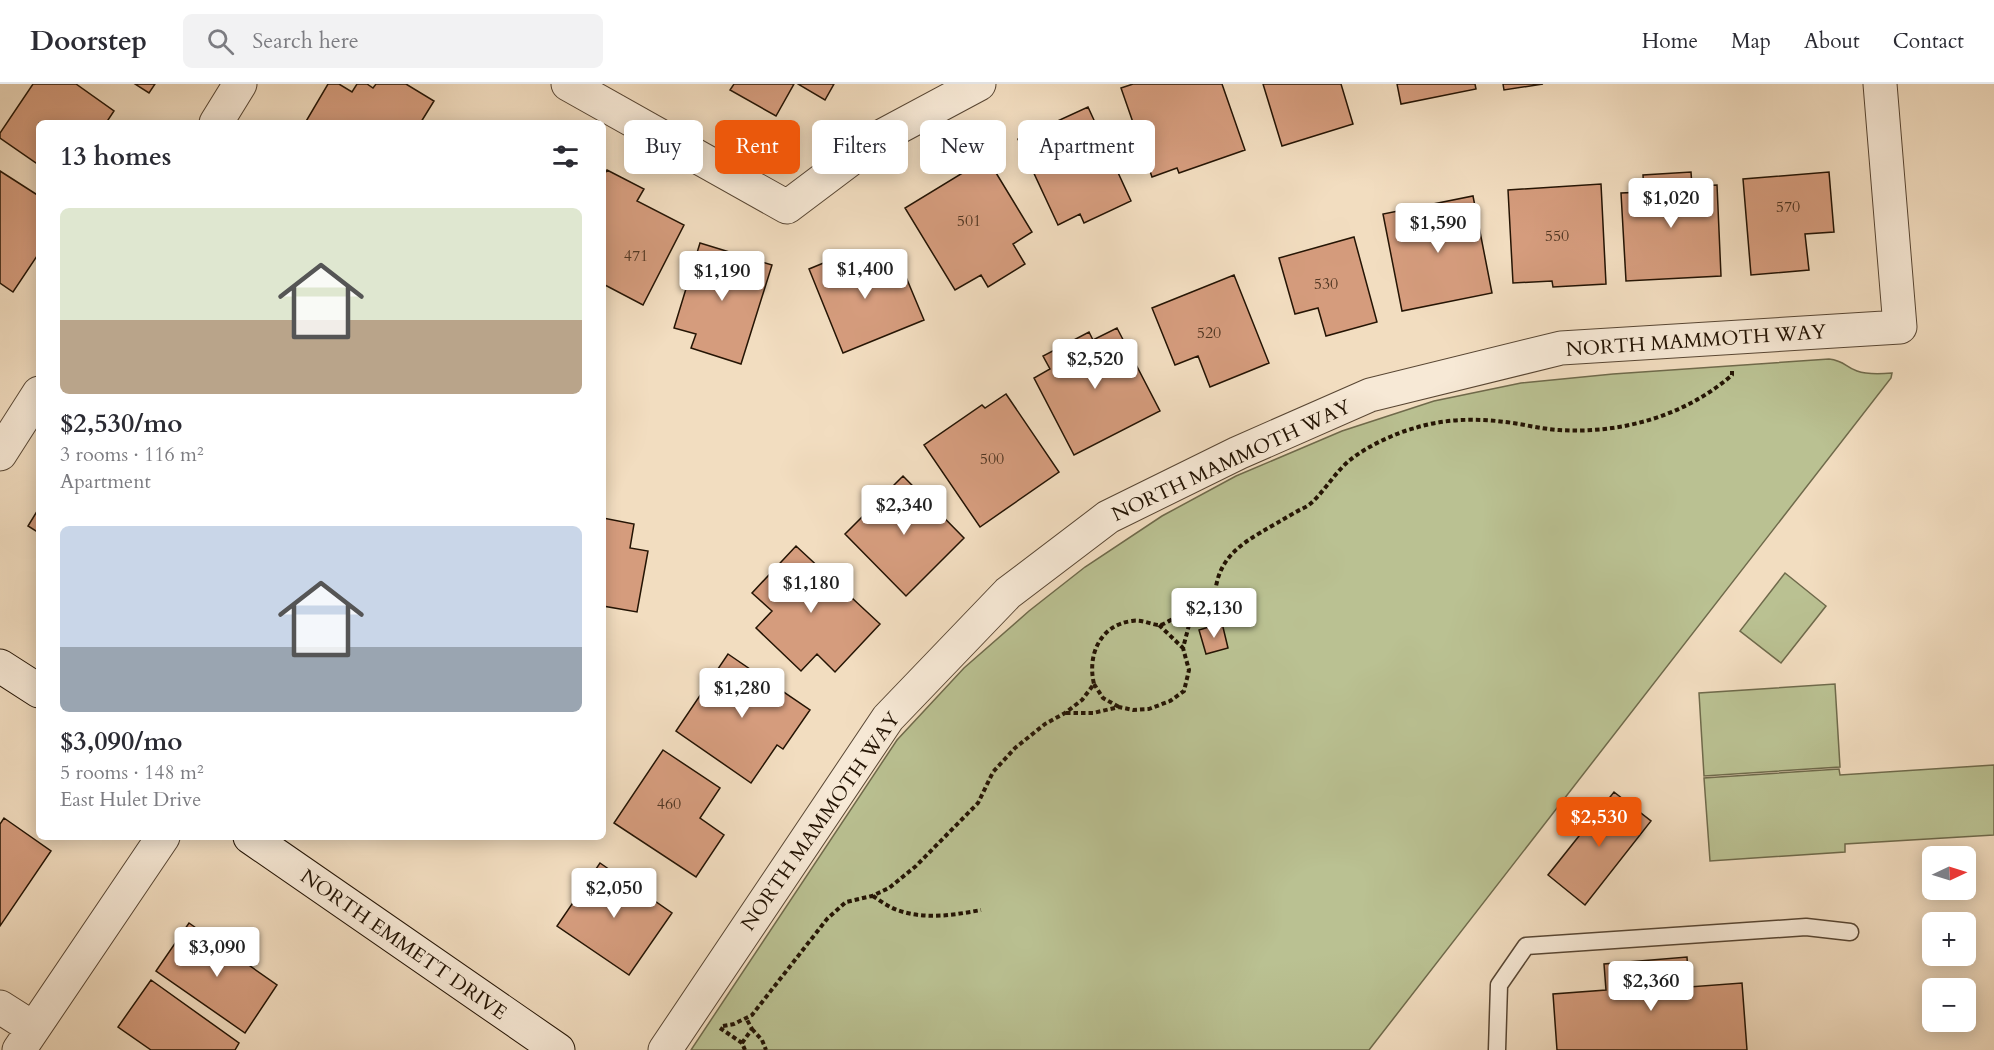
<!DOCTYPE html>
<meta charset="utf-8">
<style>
body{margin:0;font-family:Cardo,serif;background:#f2f2f3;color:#2b2b33;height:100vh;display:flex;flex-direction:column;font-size:22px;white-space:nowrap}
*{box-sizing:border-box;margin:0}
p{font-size:20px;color:#7c7c81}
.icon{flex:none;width:33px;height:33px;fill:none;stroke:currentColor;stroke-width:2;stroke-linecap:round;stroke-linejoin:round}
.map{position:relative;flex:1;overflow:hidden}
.details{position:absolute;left:36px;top:36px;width:570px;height:720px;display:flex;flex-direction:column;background:#fff;border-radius:9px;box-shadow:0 3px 15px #0003}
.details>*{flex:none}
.top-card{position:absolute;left:624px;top:36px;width:570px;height:54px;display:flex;gap:12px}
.needle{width:39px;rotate:86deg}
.tools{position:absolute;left:1922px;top:762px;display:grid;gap:12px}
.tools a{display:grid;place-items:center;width:54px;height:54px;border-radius:9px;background:#fff;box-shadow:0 3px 15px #0003;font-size:30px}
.price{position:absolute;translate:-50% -51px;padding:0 14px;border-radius:6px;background:#fff;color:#222;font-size:20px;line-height:39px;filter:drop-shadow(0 2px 3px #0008)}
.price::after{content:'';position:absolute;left:50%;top:36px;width:18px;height:14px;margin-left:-9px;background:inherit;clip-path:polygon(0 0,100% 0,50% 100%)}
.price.active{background:#ea580c;color:#fff}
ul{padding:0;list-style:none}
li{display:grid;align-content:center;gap:12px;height:318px;padding:0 24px}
li span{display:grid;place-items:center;height:186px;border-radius:9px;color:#555}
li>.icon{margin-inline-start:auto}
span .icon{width:108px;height:108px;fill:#fffc;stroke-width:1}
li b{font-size:26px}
h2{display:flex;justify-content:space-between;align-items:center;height:72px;padding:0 24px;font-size:26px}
.tag{padding:0 21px;border-radius:9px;background:#fff;box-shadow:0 3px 15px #0003;font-size:21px;line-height:54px}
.tag.active{background:#ea580c;color:#fff}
header{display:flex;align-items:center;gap:36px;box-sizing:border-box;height:84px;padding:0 30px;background:#fff;border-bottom:2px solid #e1e1e2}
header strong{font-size:28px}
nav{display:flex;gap:33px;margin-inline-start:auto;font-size:21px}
.search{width:420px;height:54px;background:#f2f2f3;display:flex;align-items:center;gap:15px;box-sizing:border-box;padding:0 21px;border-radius:9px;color:#7c7c81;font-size:22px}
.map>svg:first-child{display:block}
.green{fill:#bac192;stroke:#6f6a4b;stroke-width:1.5}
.building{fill:#d59c7d;stroke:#241404;stroke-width:1.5}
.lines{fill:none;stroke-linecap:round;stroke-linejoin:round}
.lane-casing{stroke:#584633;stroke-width:19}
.street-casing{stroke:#584633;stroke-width:35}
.secondary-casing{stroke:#241404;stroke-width:35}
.path{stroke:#241404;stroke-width:4;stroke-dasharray:4.5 3;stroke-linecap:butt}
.lane{stroke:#f7e9d6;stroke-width:16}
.street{stroke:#f7e9d6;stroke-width:33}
.secondary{stroke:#f7e9d6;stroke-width:33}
.labels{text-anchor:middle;stroke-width:4.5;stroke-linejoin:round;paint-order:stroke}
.number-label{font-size:16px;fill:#503622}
.street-label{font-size:20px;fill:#241404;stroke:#f7e9d6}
</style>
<header>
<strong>Doorstep</strong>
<div class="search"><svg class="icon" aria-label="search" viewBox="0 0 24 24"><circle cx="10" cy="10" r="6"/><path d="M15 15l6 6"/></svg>Search here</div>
<nav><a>Home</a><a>Map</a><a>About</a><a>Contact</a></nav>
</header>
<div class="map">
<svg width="1994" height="966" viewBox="0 0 1994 966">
<rect width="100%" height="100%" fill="#f2ddc0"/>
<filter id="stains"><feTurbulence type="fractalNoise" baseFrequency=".00333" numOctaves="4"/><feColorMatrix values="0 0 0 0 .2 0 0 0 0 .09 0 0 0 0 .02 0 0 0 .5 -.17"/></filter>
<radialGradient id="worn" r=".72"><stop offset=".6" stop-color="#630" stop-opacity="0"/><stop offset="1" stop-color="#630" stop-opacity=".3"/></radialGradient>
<path class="green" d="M1829,275C1845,277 1844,282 1857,287C1868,291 1881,290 1892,289L1891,294L1369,966H691L897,656L964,584L1029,527L1085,483L1162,432L1236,392L1342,347L1434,317L1521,299L1613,290Z
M1785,489L1826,522L1781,579L1740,547Z
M1835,600L1840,683L1704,692L1699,609Z
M1994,681V751L1845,760V768L1710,777L1704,694L1839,685L1840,691Z"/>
<path class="building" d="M33,0H76L114,27L106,39H39V81L0,54V49Z
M135,0H155L149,9Z
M328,0H339L352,8L357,0H367L373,4L376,0H406L434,17L421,38L423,39H305Z
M734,0H794L776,32L730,6Z
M798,0H834L825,16Z
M1133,0H1222L1245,66L1179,89L1177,84L1152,93L1121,4Z
M1263,0H1341L1353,40L1282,62Z
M1397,0H1475L1476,5L1401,20Z
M1503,0H1543L1504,6Z
M1088,23L1131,117L1084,139L1080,130L1058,141L1018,55Z
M987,74L1032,148L1013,160L1025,180L988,203L981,191L955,206L905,124Z
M607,86L644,105L637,117L684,141L643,221L603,200V93Z
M0,87L39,112V169L13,208L0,199Z
M1691,88L1692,102L1717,101L1721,192L1626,197L1621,109L1644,108L1643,91Z
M1829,88L1834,148L1805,150L1809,186L1751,191L1743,95Z
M1601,100L1606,200L1553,203L1552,197L1513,199L1508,106Z
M1473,112L1492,209L1402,227L1383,130Z
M1354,153L1377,238L1326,252L1318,224L1295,230L1279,174Z
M700,159L772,181L741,280L691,264L696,250L674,244Z
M855,166L864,188L898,174L924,236L843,269L809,185Z
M1234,191L1269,279L1210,303L1198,272L1175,281L1152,224Z
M1117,244L1160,327L1074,371L1034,294L1050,285L1043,272L1089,248L1093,256Z
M1006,310L1059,388L980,443L924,361L982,321L985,324Z
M903,392L964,454L906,512L845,450Z
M39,424V449L28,442Z
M603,434L634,440L630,464L648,467L637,528L603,522Z
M796,462L880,540L835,588L817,570L801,587L756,544L772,527L752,509Z
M1222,539L1228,564L1206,570L1199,546Z
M728,570L810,626L783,665L777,661L751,699L676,647Z
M663,666L720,704L700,734L724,751L696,793L614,739Z
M1614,708L1651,737L1585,821L1548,791Z
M4,734L51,767L0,842V740Z
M600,779L672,829L629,891L557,842Z
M189,839L277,901L245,949L156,887Z
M1687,873L1689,903L1742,899L1747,966H1557L1553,910L1606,906L1604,880Z
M151,896L239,959L235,966H151L118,943Z"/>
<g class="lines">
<defs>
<path id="lane" d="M1497,966L1499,901L1526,862L1806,843L1850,848"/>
<path id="street" d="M568,0L787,123L880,53L979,0
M216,39L240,0
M0,370L39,309
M0,923L33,944
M19,966L163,753
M665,966L888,634L1008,509L1108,433L1238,369L1370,311L1561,264L1900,243L1880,0"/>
<path id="secondary" d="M0,582L39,607
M250,753L558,966"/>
</defs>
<use href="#lane" class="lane-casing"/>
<use href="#street" class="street-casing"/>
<use href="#secondary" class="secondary-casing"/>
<path class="path" d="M1159,541L1183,564
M1094,600L1103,614L1119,623
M1066,629H1093L1119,623L1133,626L1149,625L1170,617L1184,607L1189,586L1183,564L1189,541
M873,812C880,817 889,823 897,826C925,836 954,831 981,826
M723,942L734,940L752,931L827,835L846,818L872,812L889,804L916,782L978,719L993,688L1015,664L1045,640L1065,629L1082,616L1094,600C1087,571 1100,541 1132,537C1142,535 1151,541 1160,541C1165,540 1172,535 1177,533L1189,541L1215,531C1210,467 1247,458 1294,429C1299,426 1305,424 1310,420C1325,407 1335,388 1350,376C1366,363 1395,349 1415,344C1443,335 1476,334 1505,338C1523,340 1541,345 1559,346C1621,350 1685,332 1732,291V287
M720,944L742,959L745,966
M752,945L762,956L766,966
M742,959L752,945L746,934"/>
<use href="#lane" class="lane"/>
<use href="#street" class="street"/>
<use href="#secondary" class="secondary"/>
</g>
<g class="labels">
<g class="number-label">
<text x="1788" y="128">570</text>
<text x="969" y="142">501</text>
<text x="1557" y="157">550</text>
<text x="636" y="177">471</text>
<text x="1326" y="205">530</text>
<text x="1209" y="254">520</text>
<text x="992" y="380">500</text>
<text x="669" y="725">460</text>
</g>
<g class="street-label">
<text transform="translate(1696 256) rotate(-4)" y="7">NORTH MAMMOTH WAY</text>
<text transform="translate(1231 376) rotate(-25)" y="7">NORTH MAMMOTH WAY</text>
<text transform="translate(820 737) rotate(-55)" y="7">NORTH MAMMOTH WAY</text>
<text transform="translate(404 860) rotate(35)" y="7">NORTH EMMETT DRIVE</text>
</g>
</g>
<rect width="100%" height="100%" filter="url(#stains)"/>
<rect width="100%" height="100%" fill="url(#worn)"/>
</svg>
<div class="tools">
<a><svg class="needle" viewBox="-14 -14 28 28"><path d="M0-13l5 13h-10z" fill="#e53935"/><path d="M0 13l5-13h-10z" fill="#7c7c81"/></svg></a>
<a>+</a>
<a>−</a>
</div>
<b class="price" style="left:1671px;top:145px">$1,020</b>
<b class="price" style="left:1438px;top:170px">$1,590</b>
<b class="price" style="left:865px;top:216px">$1,400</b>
<b class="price" style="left:722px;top:218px">$1,190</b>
<b class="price" style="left:1095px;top:306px">$2,520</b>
<b class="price" style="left:904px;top:452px">$2,340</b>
<b class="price" style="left:811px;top:530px">$1,180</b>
<b class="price" style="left:1214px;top:555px">$2,130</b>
<b class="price" style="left:742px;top:635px">$1,280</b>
<b class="price active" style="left:1599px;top:764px">$2,530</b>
<b class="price" style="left:614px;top:835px">$2,050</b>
<b class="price" style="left:217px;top:894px">$3,090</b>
<b class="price" style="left:1651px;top:928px">$2,360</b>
<div class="top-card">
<a class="tag">Buy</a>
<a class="tag active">Rent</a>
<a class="tag">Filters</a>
<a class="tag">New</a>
<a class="tag">Apartment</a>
</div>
<section class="details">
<h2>13 homes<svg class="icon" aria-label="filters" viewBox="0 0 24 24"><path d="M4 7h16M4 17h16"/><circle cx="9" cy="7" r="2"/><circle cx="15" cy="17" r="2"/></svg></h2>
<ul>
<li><span style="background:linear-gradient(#dfe7d0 60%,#b9a48a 0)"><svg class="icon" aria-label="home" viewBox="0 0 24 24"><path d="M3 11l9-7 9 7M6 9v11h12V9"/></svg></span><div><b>$2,530/mo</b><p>3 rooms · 116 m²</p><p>Apartment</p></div></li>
<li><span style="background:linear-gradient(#c9d6e8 65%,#9aa5b1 0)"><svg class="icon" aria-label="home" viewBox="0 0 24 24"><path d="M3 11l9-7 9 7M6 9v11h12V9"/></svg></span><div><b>$3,090/mo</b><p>5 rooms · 148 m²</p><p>East Hulet Drive</p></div></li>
</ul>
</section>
</div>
